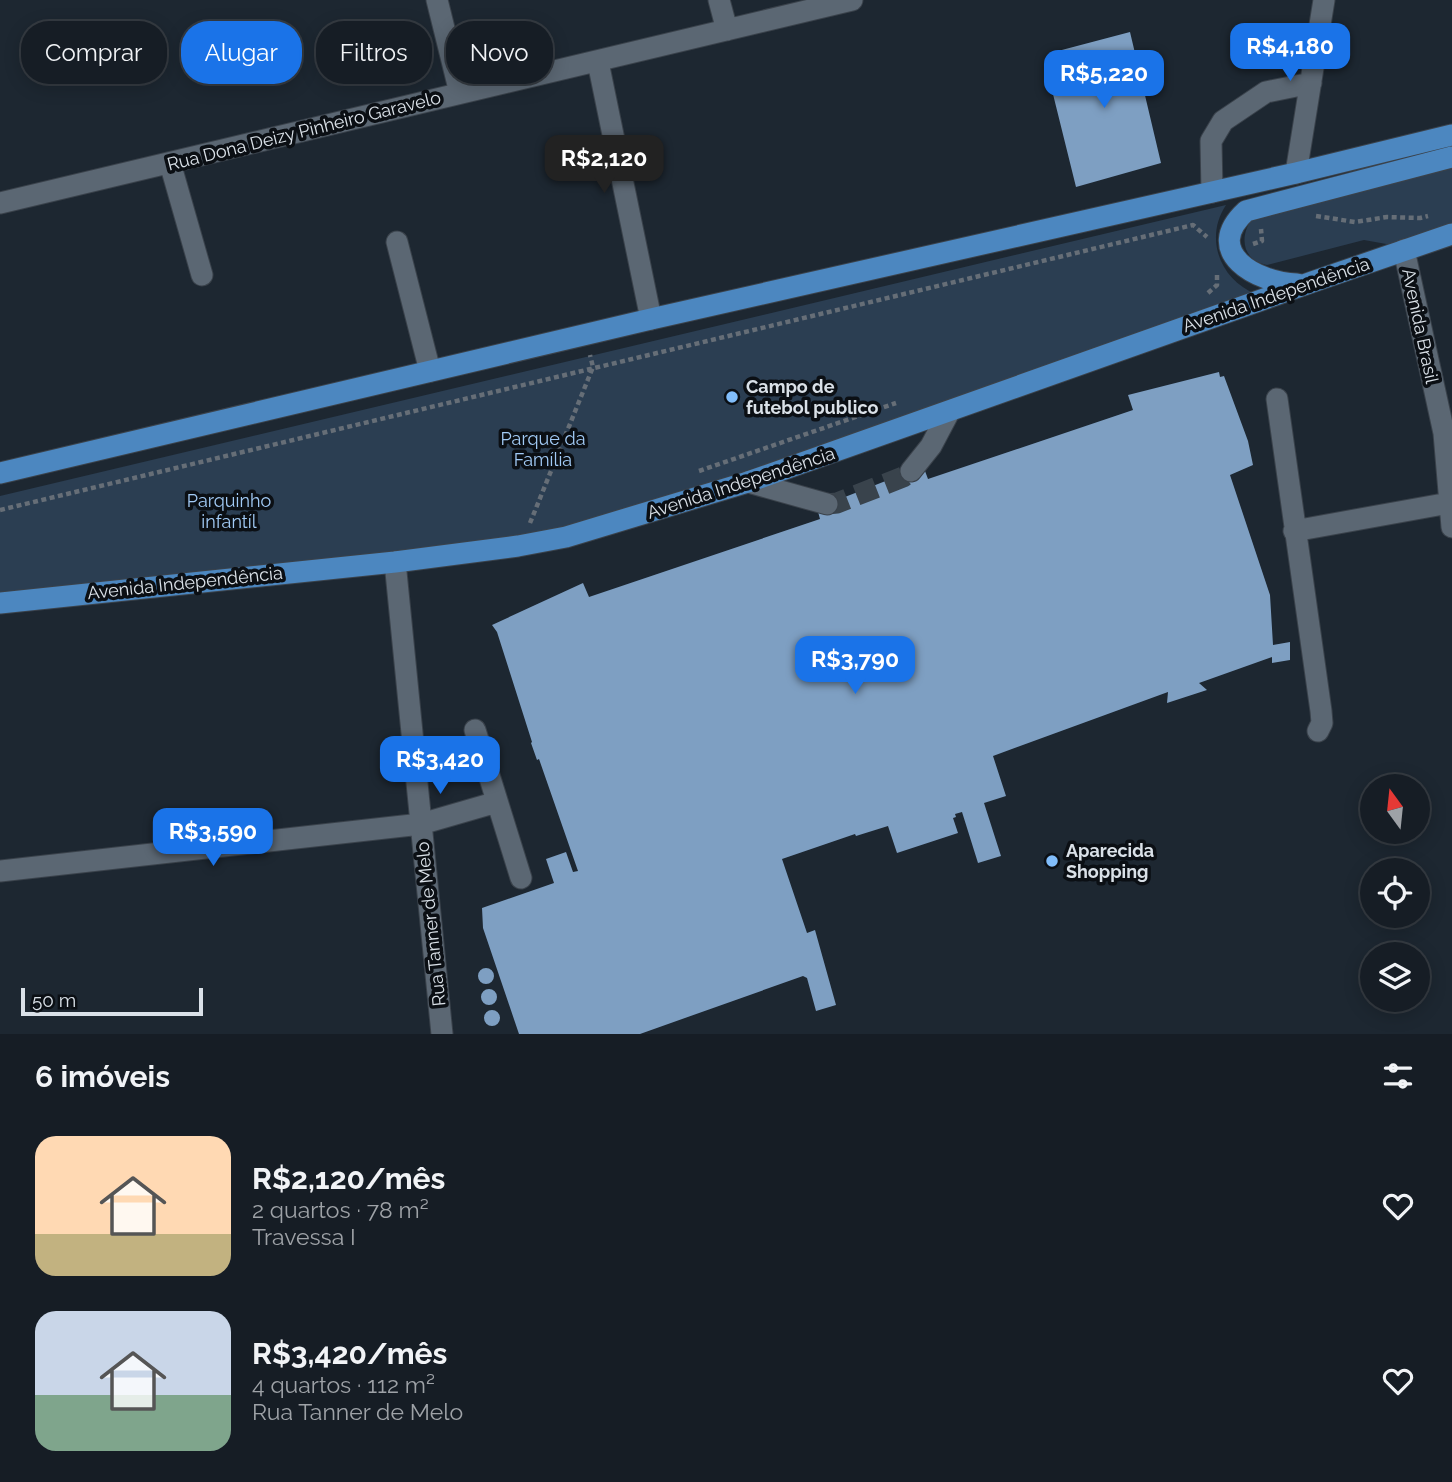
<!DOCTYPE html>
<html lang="pt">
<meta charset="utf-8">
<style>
body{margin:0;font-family:Raleway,sans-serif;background:#1f262d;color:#f1f3f6;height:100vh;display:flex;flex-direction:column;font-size:26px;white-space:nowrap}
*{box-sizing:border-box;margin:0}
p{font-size:23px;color:#9ea2a7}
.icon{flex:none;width:38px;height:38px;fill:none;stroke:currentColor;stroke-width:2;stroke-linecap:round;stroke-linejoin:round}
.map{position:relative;height:1034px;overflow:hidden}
.sheet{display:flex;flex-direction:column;background:#161d25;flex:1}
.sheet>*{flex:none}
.hud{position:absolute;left:21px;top:21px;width:700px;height:63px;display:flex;gap:14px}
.needle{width:46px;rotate:345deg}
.fabs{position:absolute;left:1360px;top:774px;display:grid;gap:14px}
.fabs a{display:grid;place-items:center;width:70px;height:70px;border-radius:50%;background:#161d25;box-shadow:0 4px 18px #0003,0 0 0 2px #353b42;font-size:35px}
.scale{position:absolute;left:21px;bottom:18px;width:182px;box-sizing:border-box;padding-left:7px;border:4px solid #dae1e8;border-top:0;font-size:19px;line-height:24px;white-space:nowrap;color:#dae1e8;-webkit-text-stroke:5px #0b0f14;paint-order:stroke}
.price{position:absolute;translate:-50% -60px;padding:0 16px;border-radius:14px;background:#1a73e8;color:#fff;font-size:23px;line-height:46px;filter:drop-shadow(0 2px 4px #0008)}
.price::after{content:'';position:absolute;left:50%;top:42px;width:21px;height:16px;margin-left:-10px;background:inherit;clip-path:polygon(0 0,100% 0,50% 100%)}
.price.active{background:#222;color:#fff}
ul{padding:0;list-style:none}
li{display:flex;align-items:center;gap:21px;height:175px;padding:0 35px}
li span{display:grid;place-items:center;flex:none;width:196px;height:140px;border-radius:21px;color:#555}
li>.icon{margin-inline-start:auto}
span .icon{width:84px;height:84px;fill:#fffc;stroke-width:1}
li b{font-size:30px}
h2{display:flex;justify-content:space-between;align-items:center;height:84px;padding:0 35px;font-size:30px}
.chip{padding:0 24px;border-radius:28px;background:#161d25;box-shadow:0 4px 18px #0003,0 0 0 2px #353b42;font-size:24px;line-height:63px}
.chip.active{background:#1a73e8;color:#fff}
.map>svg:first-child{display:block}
.green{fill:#2b3e52}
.building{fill:#7e9fc2}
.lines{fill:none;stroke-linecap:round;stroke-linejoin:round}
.minor-tunnel{stroke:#39434c;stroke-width:21;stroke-dasharray:21 10;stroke-linecap:butt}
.minor-casing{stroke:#3a424b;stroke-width:23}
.major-casing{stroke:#3a424b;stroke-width:23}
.path{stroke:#666e77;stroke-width:4.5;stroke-dasharray:5 3.5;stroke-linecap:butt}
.minor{stroke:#5b6773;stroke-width:21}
.major{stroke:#4c87c0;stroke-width:21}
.poi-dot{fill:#81bdfa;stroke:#0b0f14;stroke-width:2.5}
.labels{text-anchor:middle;stroke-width:7;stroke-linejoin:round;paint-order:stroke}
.street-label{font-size:18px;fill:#dae1e8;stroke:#0b0f14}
.poi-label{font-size:18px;font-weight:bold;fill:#dae1e8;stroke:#0b0f14;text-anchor:start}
.park-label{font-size:18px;fill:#a2cbf6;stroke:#0b0f14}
</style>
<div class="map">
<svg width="1452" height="1034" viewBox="0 0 1452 1034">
<rect width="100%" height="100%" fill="#1d2731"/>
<path class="green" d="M1452,165V225L1392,245L1364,240L1267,265C1240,260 1239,233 1255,215Z
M1226,205C1204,238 1220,280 1256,294L683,493L563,527L499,540L390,555L0,593V496Z"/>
<path class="building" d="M1130,32L1161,163L1076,187L1049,78L1063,73L1058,51Z
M1219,372L1220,377L1224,376L1248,441L1253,465L1230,475L1270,595L1273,645L1290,642V660L1272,663V657L1199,683L1207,690L1167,703L1168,692L993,756L1006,796L984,803L1001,856L978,863L962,812L955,814L956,817L953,818L958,833L897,853L888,826L856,836L855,834L782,859L807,933L815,930L836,1005L816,1011L807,978L803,976L640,1034H519L483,928L482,908L554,883L546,859L566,852L573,872L578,871L539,759L537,760L531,743L532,742L497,632L492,625L583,583L589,597L820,519L817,508L911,471L912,476L925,471L928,479L1133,410L1128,395Z
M478 976a8 8 0 1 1 16 0a8 8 0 1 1-16 0Z
M481 997a8 8 0 1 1 16 0a8 8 0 1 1-16 0Z
M484 1018a8 8 0 1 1 16 0a8 8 0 1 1-16 0Z"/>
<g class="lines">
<path class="minor-tunnel" d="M827,504L837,503L903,477L911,471"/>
<defs>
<path id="minor" d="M437,0L460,93
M719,0L727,30
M598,62L651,319
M170,163L202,275
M1296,173L1324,0
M1212,192L1211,141L1223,121L1266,92L1311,83
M0,203L852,0
M397,242L430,371
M1404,250L1444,433L1452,527
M1277,399L1321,711L1322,723L1318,731
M911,471L931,446L949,412
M748,482L827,504
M1294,531L1449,503
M395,562L442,1034
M475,730L521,878
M0,871L421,824L497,802"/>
<path id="major" d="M1297,284C1257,283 1201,252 1246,211L1452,157
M0,473L651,319L1296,173L1452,135
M0,603L395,562L518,546L566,537L748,482L1315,281L1452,234"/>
</defs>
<use href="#minor" class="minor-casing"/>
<use href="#major" class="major-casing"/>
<path class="path" d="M1316,216L1355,222L1387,217L1420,218L1428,216
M1253,244L1262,241L1261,229
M1208,293L1217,285V272
M699,471L896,403
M0,510L1193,225L1207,237
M530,523L593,367L590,355"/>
<use href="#minor" class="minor"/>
<use href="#major" class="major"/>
</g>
<g class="poi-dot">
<circle cx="732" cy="397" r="7"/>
<circle cx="1052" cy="861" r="7"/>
</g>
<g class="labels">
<g class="street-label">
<text transform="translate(304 131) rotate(-14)" y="6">Rua Dona Deizy Pinheiro Garavelo</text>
<text transform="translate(1276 295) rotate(-19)" y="6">Avenida Independência</text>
<text transform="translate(1420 326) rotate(78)" y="6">Avenida Brasil</text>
<text transform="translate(741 483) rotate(-18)" y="6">Avenida Independência</text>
<text transform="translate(185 583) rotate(-6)" y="6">Avenida Independência</text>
<text transform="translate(431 924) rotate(-96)" y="6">Rua Tanner de Melo</text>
</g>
<g class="poi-label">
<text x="746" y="393">Campo de<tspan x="746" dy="21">futebol publico</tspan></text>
<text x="1066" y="857">Aparecida<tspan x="1066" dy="21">Shopping</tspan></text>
</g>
<g class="park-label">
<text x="543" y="445">Parque da<tspan x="543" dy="21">Família</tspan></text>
<text x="229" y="507">Parquinho<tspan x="229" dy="21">infantíl</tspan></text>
</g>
</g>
</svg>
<div class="fabs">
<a><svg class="needle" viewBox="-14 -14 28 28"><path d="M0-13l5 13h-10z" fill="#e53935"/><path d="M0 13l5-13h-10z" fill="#9ea2a7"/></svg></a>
<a><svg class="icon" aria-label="locate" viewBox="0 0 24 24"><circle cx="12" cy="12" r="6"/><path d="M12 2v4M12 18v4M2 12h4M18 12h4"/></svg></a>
<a><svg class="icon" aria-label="layers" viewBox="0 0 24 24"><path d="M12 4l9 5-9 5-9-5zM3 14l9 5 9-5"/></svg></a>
</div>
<div class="scale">50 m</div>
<b class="price" style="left:1290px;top:83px">R$4,180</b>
<b class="price" style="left:1104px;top:110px">R$5,220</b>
<b class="price active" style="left:604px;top:195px">R$2,120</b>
<b class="price" style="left:855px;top:696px">R$3,790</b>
<b class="price" style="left:440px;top:796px">R$3,420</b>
<b class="price" style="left:213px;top:868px">R$3,590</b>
<div class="hud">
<a class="chip">Comprar</a>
<a class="chip active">Alugar</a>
<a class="chip">Filtros</a>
<a class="chip">Novo</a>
</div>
</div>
<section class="sheet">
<h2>6 imóveis<svg class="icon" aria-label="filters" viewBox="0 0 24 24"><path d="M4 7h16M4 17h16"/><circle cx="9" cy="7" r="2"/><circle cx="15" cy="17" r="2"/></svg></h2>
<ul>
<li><span style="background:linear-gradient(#ffd9b3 70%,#c2b280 0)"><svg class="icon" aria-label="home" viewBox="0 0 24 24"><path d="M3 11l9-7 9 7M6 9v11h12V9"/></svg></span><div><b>R$2,120/mês</b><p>2 quartos · 78 m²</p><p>Travessa I</p></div><svg class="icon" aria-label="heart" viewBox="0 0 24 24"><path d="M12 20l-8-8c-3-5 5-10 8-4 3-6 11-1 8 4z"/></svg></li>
<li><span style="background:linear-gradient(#c9d6e8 60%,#7fa58c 0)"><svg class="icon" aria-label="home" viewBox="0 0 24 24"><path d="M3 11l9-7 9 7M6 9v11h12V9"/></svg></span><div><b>R$3,420/mês</b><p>4 quartos · 112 m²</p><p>Rua Tanner de Melo</p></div><svg class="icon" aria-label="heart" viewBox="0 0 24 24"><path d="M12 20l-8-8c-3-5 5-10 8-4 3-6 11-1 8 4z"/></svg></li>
</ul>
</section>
